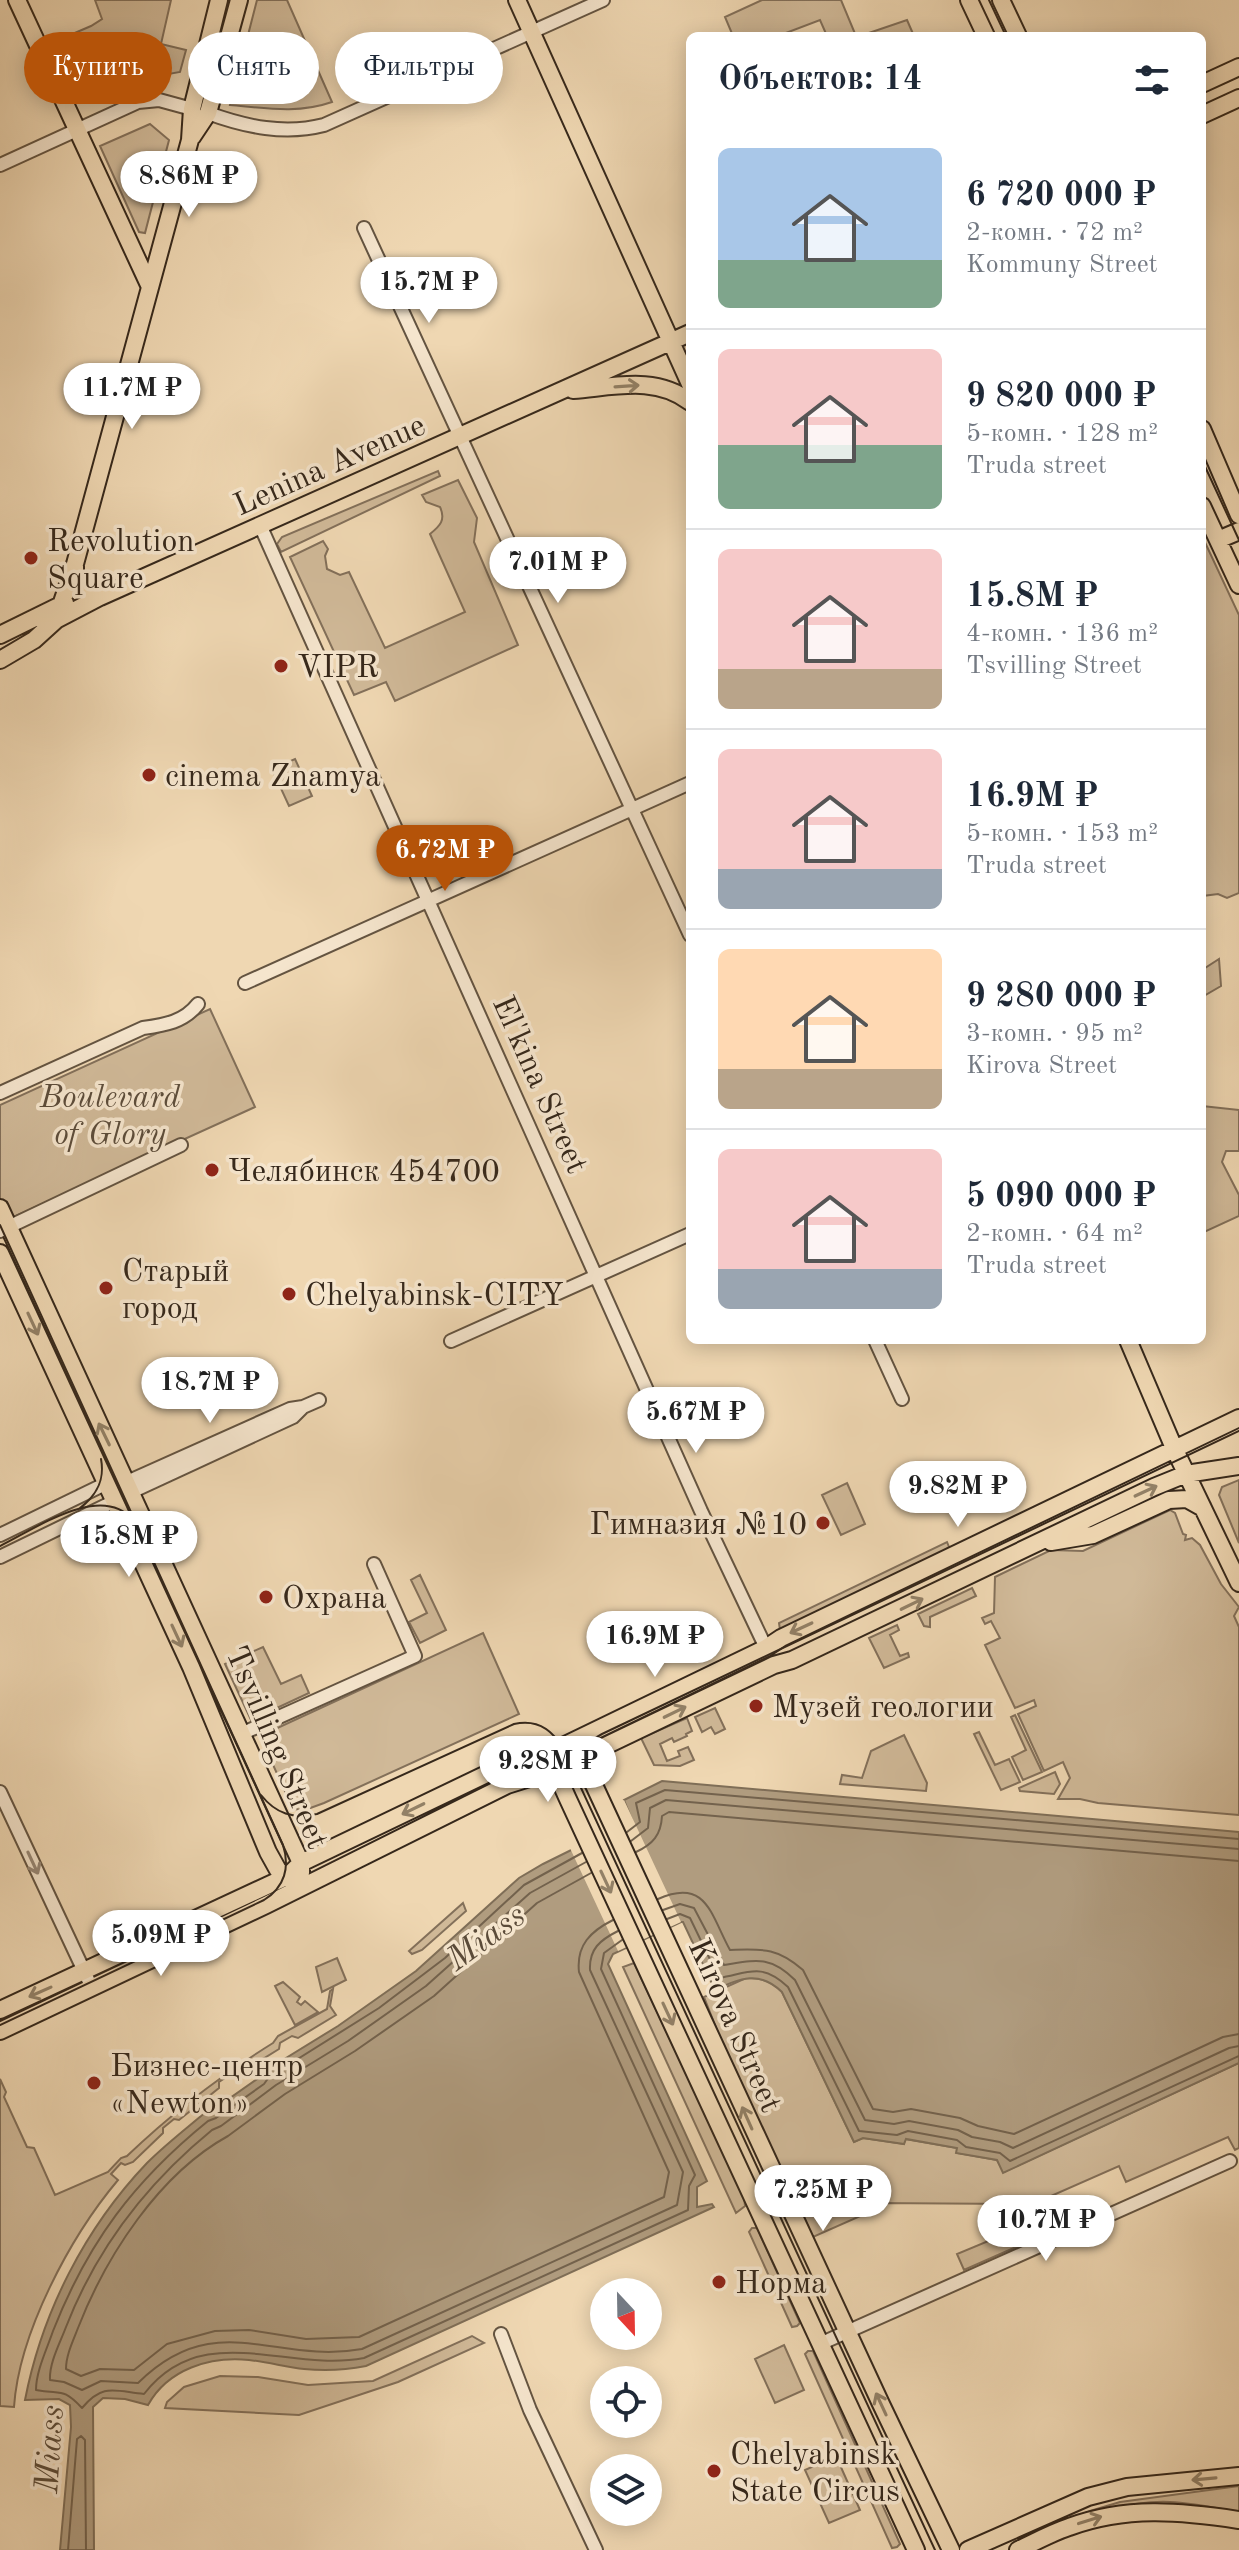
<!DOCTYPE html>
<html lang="ru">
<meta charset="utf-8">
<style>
body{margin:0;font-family:"Old Standard TT",serif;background:#f6f6f7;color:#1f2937;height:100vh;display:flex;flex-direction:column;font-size:30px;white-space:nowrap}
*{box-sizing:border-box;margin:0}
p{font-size:26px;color:#747a83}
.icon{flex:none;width:44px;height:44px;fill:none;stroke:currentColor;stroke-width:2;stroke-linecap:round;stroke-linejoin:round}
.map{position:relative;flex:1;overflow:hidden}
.details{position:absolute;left:686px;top:32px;width:520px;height:1312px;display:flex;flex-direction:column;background:#fff;border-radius:12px;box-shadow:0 4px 20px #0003}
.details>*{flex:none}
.hud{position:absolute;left:24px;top:32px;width:542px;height:72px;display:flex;gap:16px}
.needle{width:52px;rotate:158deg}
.buttons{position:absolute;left:590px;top:2278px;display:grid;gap:16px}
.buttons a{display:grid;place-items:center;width:72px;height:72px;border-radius:50%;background:#fff;box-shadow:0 4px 20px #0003;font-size:40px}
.price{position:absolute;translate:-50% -68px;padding:0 18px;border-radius:28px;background:#fff;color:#222;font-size:26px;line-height:52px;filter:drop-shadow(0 2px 4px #0008)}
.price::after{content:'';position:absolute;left:50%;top:48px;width:24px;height:18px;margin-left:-12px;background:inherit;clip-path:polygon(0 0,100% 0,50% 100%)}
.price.current{background:#b45309;color:#fff}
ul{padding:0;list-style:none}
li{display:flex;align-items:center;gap:24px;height:200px;padding:0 32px}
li+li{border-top:2px solid #e0e1e3}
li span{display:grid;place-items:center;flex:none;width:224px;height:160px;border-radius:12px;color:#555}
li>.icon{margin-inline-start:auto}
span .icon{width:96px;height:96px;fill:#fffc;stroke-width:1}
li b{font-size:34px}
h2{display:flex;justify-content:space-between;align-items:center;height:96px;padding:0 32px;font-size:34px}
.chip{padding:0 28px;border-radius:36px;background:#fff;box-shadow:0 4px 20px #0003;font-size:28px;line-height:72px}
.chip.current{background:#b45309;color:#fff}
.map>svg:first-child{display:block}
.green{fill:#d0b998;stroke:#83705a;stroke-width:2}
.water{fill:#b09c7f;stroke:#7f6e57;stroke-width:2}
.pier{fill:#efd7b2}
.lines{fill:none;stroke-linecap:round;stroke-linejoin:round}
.shore{stroke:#73624d;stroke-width:2}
.minor-casing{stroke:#645441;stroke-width:16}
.major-casing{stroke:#36281b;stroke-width:20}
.minor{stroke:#f5e5cd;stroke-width:12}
.major{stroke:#efd7b2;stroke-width:16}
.tram{stroke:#36281b;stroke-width:2}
.oneway{stroke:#928066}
.oneway2{stroke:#968674}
.poi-dot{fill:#8f2418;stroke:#f5e5cd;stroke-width:3}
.labels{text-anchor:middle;stroke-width:7;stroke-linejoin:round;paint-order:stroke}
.street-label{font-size:32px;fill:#36281b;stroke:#f5e5cd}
.poi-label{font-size:32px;fill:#36281b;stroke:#f5e5cd;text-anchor:start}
.park-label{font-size:32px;font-style:italic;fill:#5c4c3a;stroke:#f5e5cd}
.water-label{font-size:34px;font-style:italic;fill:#5b4b39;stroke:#f5e5cd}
</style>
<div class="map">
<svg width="1239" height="2550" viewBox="0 0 1239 2550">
<rect width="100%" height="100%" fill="#efd7b2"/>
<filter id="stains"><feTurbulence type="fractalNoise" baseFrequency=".0025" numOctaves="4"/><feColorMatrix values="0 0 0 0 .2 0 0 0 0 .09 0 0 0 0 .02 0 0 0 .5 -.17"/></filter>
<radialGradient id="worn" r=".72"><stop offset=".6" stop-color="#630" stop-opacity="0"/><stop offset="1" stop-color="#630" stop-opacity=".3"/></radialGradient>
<path class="green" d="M95,0H171L161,44L186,50L180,72L135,80L82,99L56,41L91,26L102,19Z
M257,0H287L332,102C298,114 265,108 230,105Z
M762,0H841L856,36H827L820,20L778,36H733L725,17Z
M907,20L914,36H860Z
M150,124L169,140L145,233L139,232L100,146Z
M438,471L440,476L281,552L277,544L282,537Z
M458,480L477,518L474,542L518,645L395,701L386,682L354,695L290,557L323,541L328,549L325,556L327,569L340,575L349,572L385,648L465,612L430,534C440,526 446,520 440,507L426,502L422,495Z
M1202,536L1239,615V893L1227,898L1218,894L1202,896Z
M295,759L312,796L289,806L272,769Z
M1219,959L1221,986L1202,997V970Z
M210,1009L255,1107L0,1223V1105Z
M1202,1106L1239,1110V1151H1226L1222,1162L1239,1195V1216L1202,1233Z
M1239,1480V1543L1219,1495L1222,1487Z
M847,1483L865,1524L841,1535L822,1495Z
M1170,1510L1175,1513L1183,1534L1186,1535L1185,1540L1192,1538L1200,1545L1221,1584L1239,1607L1234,1616L1239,1627V1815L1098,1803L1080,1799H1058L1070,1778L1063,1762L1044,1771L1018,1714L1036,1706L1034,1700L1015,1708L985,1645L1000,1638L991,1621L985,1624L982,1618L994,1613L995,1577L1051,1550L1083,1551Z
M947,1542L949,1547L943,1552L780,1630L779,1623Z
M420,1575L446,1630L420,1643L409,1622L427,1613L411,1580Z
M972,1588L976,1596L930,1617V1627L924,1626L918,1614Z
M897,1625L899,1630L890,1635L900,1656L908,1653L909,1657L884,1668L869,1638Z
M483,1633L519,1714L324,1803L305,1810L293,1809L260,1736Z
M263,1647L281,1684L301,1675L309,1693L251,1720L225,1664Z
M715,1708L725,1729L715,1734L711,1727L702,1732L695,1717Z
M1015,1715L1042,1772L1023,1780L1012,1757L1026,1750L1011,1717Z
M687,1718L692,1731L686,1734L687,1736L674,1742L672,1738L660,1744L667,1761L680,1756L678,1751L688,1747L694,1760L680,1766L654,1765L641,1738Z
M979,1732L995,1765L1009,1759L1020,1782L1001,1790L974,1734Z
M904,1735L927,1783L926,1791L840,1784L842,1775L862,1778L871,1751Z
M1055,1772L1060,1784L1054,1794L1020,1791L1019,1788Z
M463,1903L466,1911L422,1950L412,1954L409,1951Z
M337,1958L346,1980L322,1992L316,1967Z
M634,1963L744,2197L745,2206L736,2213L623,1967Z
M746,1978C762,1978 771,1981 782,1992L854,2142L863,2138L904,2144L905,2139L957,2148V2153L997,2160L1004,2172L1239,2063V2148L1235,2150L1228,2137L1126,2182L1119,2166L1033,2204L875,2203L865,2214L813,2237L726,2053L704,1997Z
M283,1982L300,1997L297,2002L301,2005L305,2001L318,2012L295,2025L275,1986Z
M333,1989L330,2006L336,2015L298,2038L292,2036L280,2043L279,2049L237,2075L231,2074L219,2082V2088L179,2120L174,2119L163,2128V2133L133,2162L125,2165L121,2163L111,2174L118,2180C70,2237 19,2333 14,2407L0,2406V2079L6,2092L4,2097L27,2147L34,2148L55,2195L108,2172L121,2158L127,2156C172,2113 220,2076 273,2043L278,2036L327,2009L330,1991Z
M752,2228H757L800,2323L797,2326L792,2327L749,2232Z
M1017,2229L1023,2244L964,2270L957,2254Z
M472,2336L484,2343L398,2382L299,2415L165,2408L167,2402L184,2387L220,2376L258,2377L308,2385L373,2381Z
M784,2345L804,2390L775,2403L755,2359Z
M808,2351H813L900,2544L897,2547L892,2548L805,2354Z
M836,2456L860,2510L829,2523L805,2470Z
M1239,2486V2512C1216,2508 1193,2503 1170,2502C1122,2500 1079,2519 1035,2535L1090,2511L1120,2502Z"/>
<path class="water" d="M662,1781L1239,1832V2063L1003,2173L997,2160L956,2153L957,2148L906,2139L904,2144L863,2138L854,2142L782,1992C759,1970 741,1978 715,1990L683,1922H681L613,1954L608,1964L707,2181L697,2187V2207L712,2204L714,2207L366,2366C346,2370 324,2371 304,2369C286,2367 268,2362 249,2360C210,2356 168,2369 148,2405L125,2399L103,2398L93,2407L94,2550H60L71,2427L70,2405L59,2399L25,2400C42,2312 85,2228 147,2163C166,2144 187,2128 207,2111L210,2112L260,2077V2074L338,2026L416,1971L519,1878L543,1864L632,1820L624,1800Z"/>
<path class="pier" d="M624,1800L681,1922L618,1951L569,1846L627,1818L620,1802Z"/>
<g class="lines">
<path class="shore" d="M627,1832L640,1822L636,1803L665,1790L1239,1839
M631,1841L648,1828L650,1808L666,1800L1239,1849
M636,1852C653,1844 661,1835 662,1816L669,1812L1239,1861
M582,1853L524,1885L445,1958L379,2008L269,2077L264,2084L216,2118L208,2121C134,2181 88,2242 53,2331C47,2349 36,2371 36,2390C62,2395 62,2387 82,2408C103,2383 114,2391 144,2394C203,2318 286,2373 364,2358L688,2210L689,2186L695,2175L601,1969L604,1953L622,1940
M586,1862L530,1893L426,1986L348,2041L276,2085L221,2126L212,2130C146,2184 97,2247 66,2327C60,2343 49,2363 50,2380L64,2382L82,2390L101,2381L138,2383C216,2306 274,2365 362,2349L677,2205L683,2172L590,1970C589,1949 600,1940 618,1931
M591,1873L537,1903L434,1996L355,2051L285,2094L228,2136C159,2174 106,2256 78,2328C73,2341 66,2355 66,2369L81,2376L100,2369L134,2370L167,2344L215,2331L249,2330L306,2339L359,2337L664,2197L669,2172L579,1972C576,1945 591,1931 613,1920
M658,1899C707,1877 711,1916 730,1950C762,1949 777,1947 803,1970L873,2109L893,2112L911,2109L960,2118L978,2126L1014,2134L1223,2037L1239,2034
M663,1910L680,1904L694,1908L724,1965C756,1960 770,1955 795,1980L865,2120L894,2124L909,2121L958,2130L972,2137L1000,2142L1013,2148L1229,2048L1239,2046
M667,1919L680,1914L690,1918L719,1978C749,1973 761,1962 788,1987L859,2131L897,2135L908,2131L957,2140L966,2147L1000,2153L1010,2161L1239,2056
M68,2550L77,2439L81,2436L85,2440L86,2550"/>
<defs>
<path id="minor" d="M208,113C246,127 285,135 324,125L603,0
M0,165L138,102L159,100L192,109
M364,228L690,935
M260,525L701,1511L766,1648
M245,983L690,783
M0,1093L143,1028C165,1025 184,1022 198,1004
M0,1231L181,1145
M875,1340L902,1399
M451,1341L690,1234
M127,1482L290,1409L303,1407L319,1400
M131,1492L293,1417L303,1407
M0,1535L107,1483
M0,1557L115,1501
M241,1734L415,1656L374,1564
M0,1792L92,1988
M501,2334L530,2410L596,2550
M822,2343L1230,2161"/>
<path id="major" d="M17,0L150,287
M517,0L690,384
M969,0L986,36
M1001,0L1018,36
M1202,84L1239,67
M1202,115L1239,98
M192,137L208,113L239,0
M573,390C613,387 656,375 690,402
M1202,429L1239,515
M1202,506L1239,585
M1218,540L1239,531
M75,566V578L80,588L91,590
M59,611L75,564L190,140L192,109L219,0
M0,635L65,603
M0,660L34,640L56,620L100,597L690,333
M0,1208L301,1863V1873
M0,1253L191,1667L268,1852L278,1870L293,1880
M1128,1340L1174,1448L1239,1583
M1051,1542L1093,1535L1169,1500L1187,1499L1203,1508
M569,1753L583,1764L594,1785L881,2404L951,2550
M556,1759L555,1770L567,1797L916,2550
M0,2010L288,1876L301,1863L497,1769L530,1756L557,1749L766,1648L781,1638L1239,1418
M0,2031L266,1905L507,1785L555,1770L774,1665L792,1660L1154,1487L1186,1474L1239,1466
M968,2550L1088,2497L1127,2487L1239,2476
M1018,2550C1035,2542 1051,2533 1069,2527C1126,2506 1180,2511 1239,2520"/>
</defs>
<use href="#minor" class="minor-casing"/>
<use href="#major" class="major-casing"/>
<use href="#minor" class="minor"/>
<use href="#major" class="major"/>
<path class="tram" d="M989,0L1006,36
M1202,460L1239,540
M0,1225L283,1845C290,1867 285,1887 264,1900L0,2025
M80,1508C97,1495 105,1480 101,1459
M0,1546C35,1529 101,1482 133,1520
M574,1777C574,1756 585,1743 602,1734L1239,1431
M261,1795C276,1814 293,1819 317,1814L514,1724C536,1719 551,1728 562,1747L935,2550"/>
</g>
<defs><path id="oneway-shaft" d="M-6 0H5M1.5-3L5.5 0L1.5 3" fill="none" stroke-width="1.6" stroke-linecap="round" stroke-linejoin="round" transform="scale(2)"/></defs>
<g class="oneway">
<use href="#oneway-shaft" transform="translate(627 386) rotate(-4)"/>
<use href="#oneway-shaft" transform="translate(33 1324) rotate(65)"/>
<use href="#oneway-shaft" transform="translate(104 1434) rotate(-116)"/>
<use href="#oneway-shaft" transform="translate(1146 1491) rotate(-25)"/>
<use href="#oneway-shaft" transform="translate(912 1604) rotate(-26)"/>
<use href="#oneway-shaft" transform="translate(801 1628) rotate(155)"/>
<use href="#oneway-shaft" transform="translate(177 1636) rotate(65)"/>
<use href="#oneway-shaft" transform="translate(675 1712) rotate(-26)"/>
<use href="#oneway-shaft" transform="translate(413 1809) rotate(154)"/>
<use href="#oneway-shaft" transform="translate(606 1882) rotate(65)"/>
<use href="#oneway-shaft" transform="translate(40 1992) rotate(156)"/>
<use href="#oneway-shaft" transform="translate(668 2014) rotate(65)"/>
<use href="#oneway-shaft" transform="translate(747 2118) rotate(-114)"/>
<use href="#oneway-shaft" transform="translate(881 2404) rotate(-115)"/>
<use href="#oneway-shaft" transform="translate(1204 2479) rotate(175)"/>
<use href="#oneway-shaft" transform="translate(1090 2520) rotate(-17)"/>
</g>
<use class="oneway2" href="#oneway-shaft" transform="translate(33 1863) rotate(65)"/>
<g class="poi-dot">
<circle cx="31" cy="558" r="8"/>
<circle cx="281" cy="666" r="8"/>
<circle cx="149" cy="775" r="8"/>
<circle cx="212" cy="1170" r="8"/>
<circle cx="106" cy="1288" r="8"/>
<circle cx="289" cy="1294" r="8"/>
<circle cx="823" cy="1523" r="8"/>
<circle cx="266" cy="1597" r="8"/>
<circle cx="756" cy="1706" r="8"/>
<circle cx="94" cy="2083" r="8"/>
<circle cx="719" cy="2282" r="8"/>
<circle cx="714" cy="2471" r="8"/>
</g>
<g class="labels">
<g class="street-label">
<text transform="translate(329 464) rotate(-24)" y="11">Lenina Avenue</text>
<text transform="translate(541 1084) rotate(66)" y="11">El'kina Street</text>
<text transform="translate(278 1747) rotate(67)" y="11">Tsvilling Street</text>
<text transform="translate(736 2025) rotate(66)" y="11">Kirova Street</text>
</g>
<g class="poi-label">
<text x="47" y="551">Revolution<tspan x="47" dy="37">Square</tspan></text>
<text x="297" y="677">VIPR</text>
<text x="165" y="786">cinema Znamya</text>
<text x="228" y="1181">Челябинск 454700</text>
<text x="122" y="1281">Старый<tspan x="122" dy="37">город</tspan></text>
<text x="305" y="1305">Chelyabinsk-CITY</text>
<text x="807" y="1534" text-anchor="end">Гимназия №10</text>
<text x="282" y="1608">Охрана</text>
<text x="772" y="1717">Музей геологии</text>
<text x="110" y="2076">Бизнес-центр<tspan x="110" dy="37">«Newton»</tspan></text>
<text x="735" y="2293">Норма</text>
<text x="730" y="2464">Chelyabinsk<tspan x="730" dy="37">State Circus</tspan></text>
</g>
<g class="park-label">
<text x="110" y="1107">Boulevard<tspan x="110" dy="37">of Glory</tspan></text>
</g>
<g class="water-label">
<text transform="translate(485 1936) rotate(-36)" y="12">Miass</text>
<text transform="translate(48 2449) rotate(-86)" y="12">Miass</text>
</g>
</g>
<rect width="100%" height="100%" filter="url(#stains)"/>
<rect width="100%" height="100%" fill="url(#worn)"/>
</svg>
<div class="buttons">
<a><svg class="needle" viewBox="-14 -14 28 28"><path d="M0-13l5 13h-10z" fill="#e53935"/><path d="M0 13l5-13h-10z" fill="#747a83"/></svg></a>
<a><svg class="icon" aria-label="locate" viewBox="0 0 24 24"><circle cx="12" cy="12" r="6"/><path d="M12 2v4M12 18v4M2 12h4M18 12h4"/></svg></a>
<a><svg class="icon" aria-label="layers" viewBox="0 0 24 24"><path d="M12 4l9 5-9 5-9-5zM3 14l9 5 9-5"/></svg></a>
</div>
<b class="price" style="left:189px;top:219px">8.86M ₽</b>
<b class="price" style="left:429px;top:325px">15.7M ₽</b>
<b class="price" style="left:132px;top:431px">11.7M ₽</b>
<b class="price" style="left:558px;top:605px">7.01M ₽</b>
<b class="price current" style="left:445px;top:893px">6.72M ₽</b>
<b class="price" style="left:210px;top:1425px">18.7M ₽</b>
<b class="price" style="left:696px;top:1455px">5.67M ₽</b>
<b class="price" style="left:958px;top:1529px">9.82M ₽</b>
<b class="price" style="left:129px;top:1579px">15.8M ₽</b>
<b class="price" style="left:655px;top:1679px">16.9M ₽</b>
<b class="price" style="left:548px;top:1804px">9.28M ₽</b>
<b class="price" style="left:161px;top:1978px">5.09M ₽</b>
<b class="price" style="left:823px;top:2233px">7.25M ₽</b>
<b class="price" style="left:1046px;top:2263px">10.7M ₽</b>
<div class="hud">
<a class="chip current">Купить</a>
<a class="chip">Снять</a>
<a class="chip">Фильтры</a>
</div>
<section class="details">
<h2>Объектов: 14<svg class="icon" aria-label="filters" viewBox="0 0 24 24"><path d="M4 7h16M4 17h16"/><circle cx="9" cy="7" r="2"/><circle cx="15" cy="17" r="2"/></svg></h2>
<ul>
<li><span style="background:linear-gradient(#a9c7e8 70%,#7fa58c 0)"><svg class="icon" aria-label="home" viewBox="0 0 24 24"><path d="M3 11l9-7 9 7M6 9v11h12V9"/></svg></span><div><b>6 720 000 ₽</b><p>2-комн. · 72 m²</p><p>Kommuny Street</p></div></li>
<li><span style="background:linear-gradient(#f6c9c9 60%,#7fa58c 0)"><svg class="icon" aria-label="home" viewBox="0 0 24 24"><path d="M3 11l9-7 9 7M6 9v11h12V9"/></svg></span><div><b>9 820 000 ₽</b><p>5-комн. · 128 m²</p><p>Truda street</p></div></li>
<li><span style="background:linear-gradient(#f6c9c9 75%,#b9a48a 0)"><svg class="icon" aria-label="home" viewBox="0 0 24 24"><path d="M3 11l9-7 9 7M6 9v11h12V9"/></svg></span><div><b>15.8M ₽</b><p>4-комн. · 136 m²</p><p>Tsvilling Street</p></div></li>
<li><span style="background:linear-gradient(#f6c9c9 75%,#9aa5b1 0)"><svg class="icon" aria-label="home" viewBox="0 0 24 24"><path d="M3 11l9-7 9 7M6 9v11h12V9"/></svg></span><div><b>16.9M ₽</b><p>5-комн. · 153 m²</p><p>Truda street</p></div></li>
<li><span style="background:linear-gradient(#ffd9b3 75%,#b9a48a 0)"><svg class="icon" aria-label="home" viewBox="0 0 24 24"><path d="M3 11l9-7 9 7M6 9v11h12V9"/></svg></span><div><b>9 280 000 ₽</b><p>3-комн. · 95 m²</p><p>Kirova Street</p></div></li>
<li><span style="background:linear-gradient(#f6c9c9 75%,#9aa5b1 0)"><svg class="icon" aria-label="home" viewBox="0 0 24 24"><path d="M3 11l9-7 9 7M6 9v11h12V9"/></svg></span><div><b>5 090 000 ₽</b><p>2-комн. · 64 m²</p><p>Truda street</p></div></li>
</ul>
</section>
</div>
